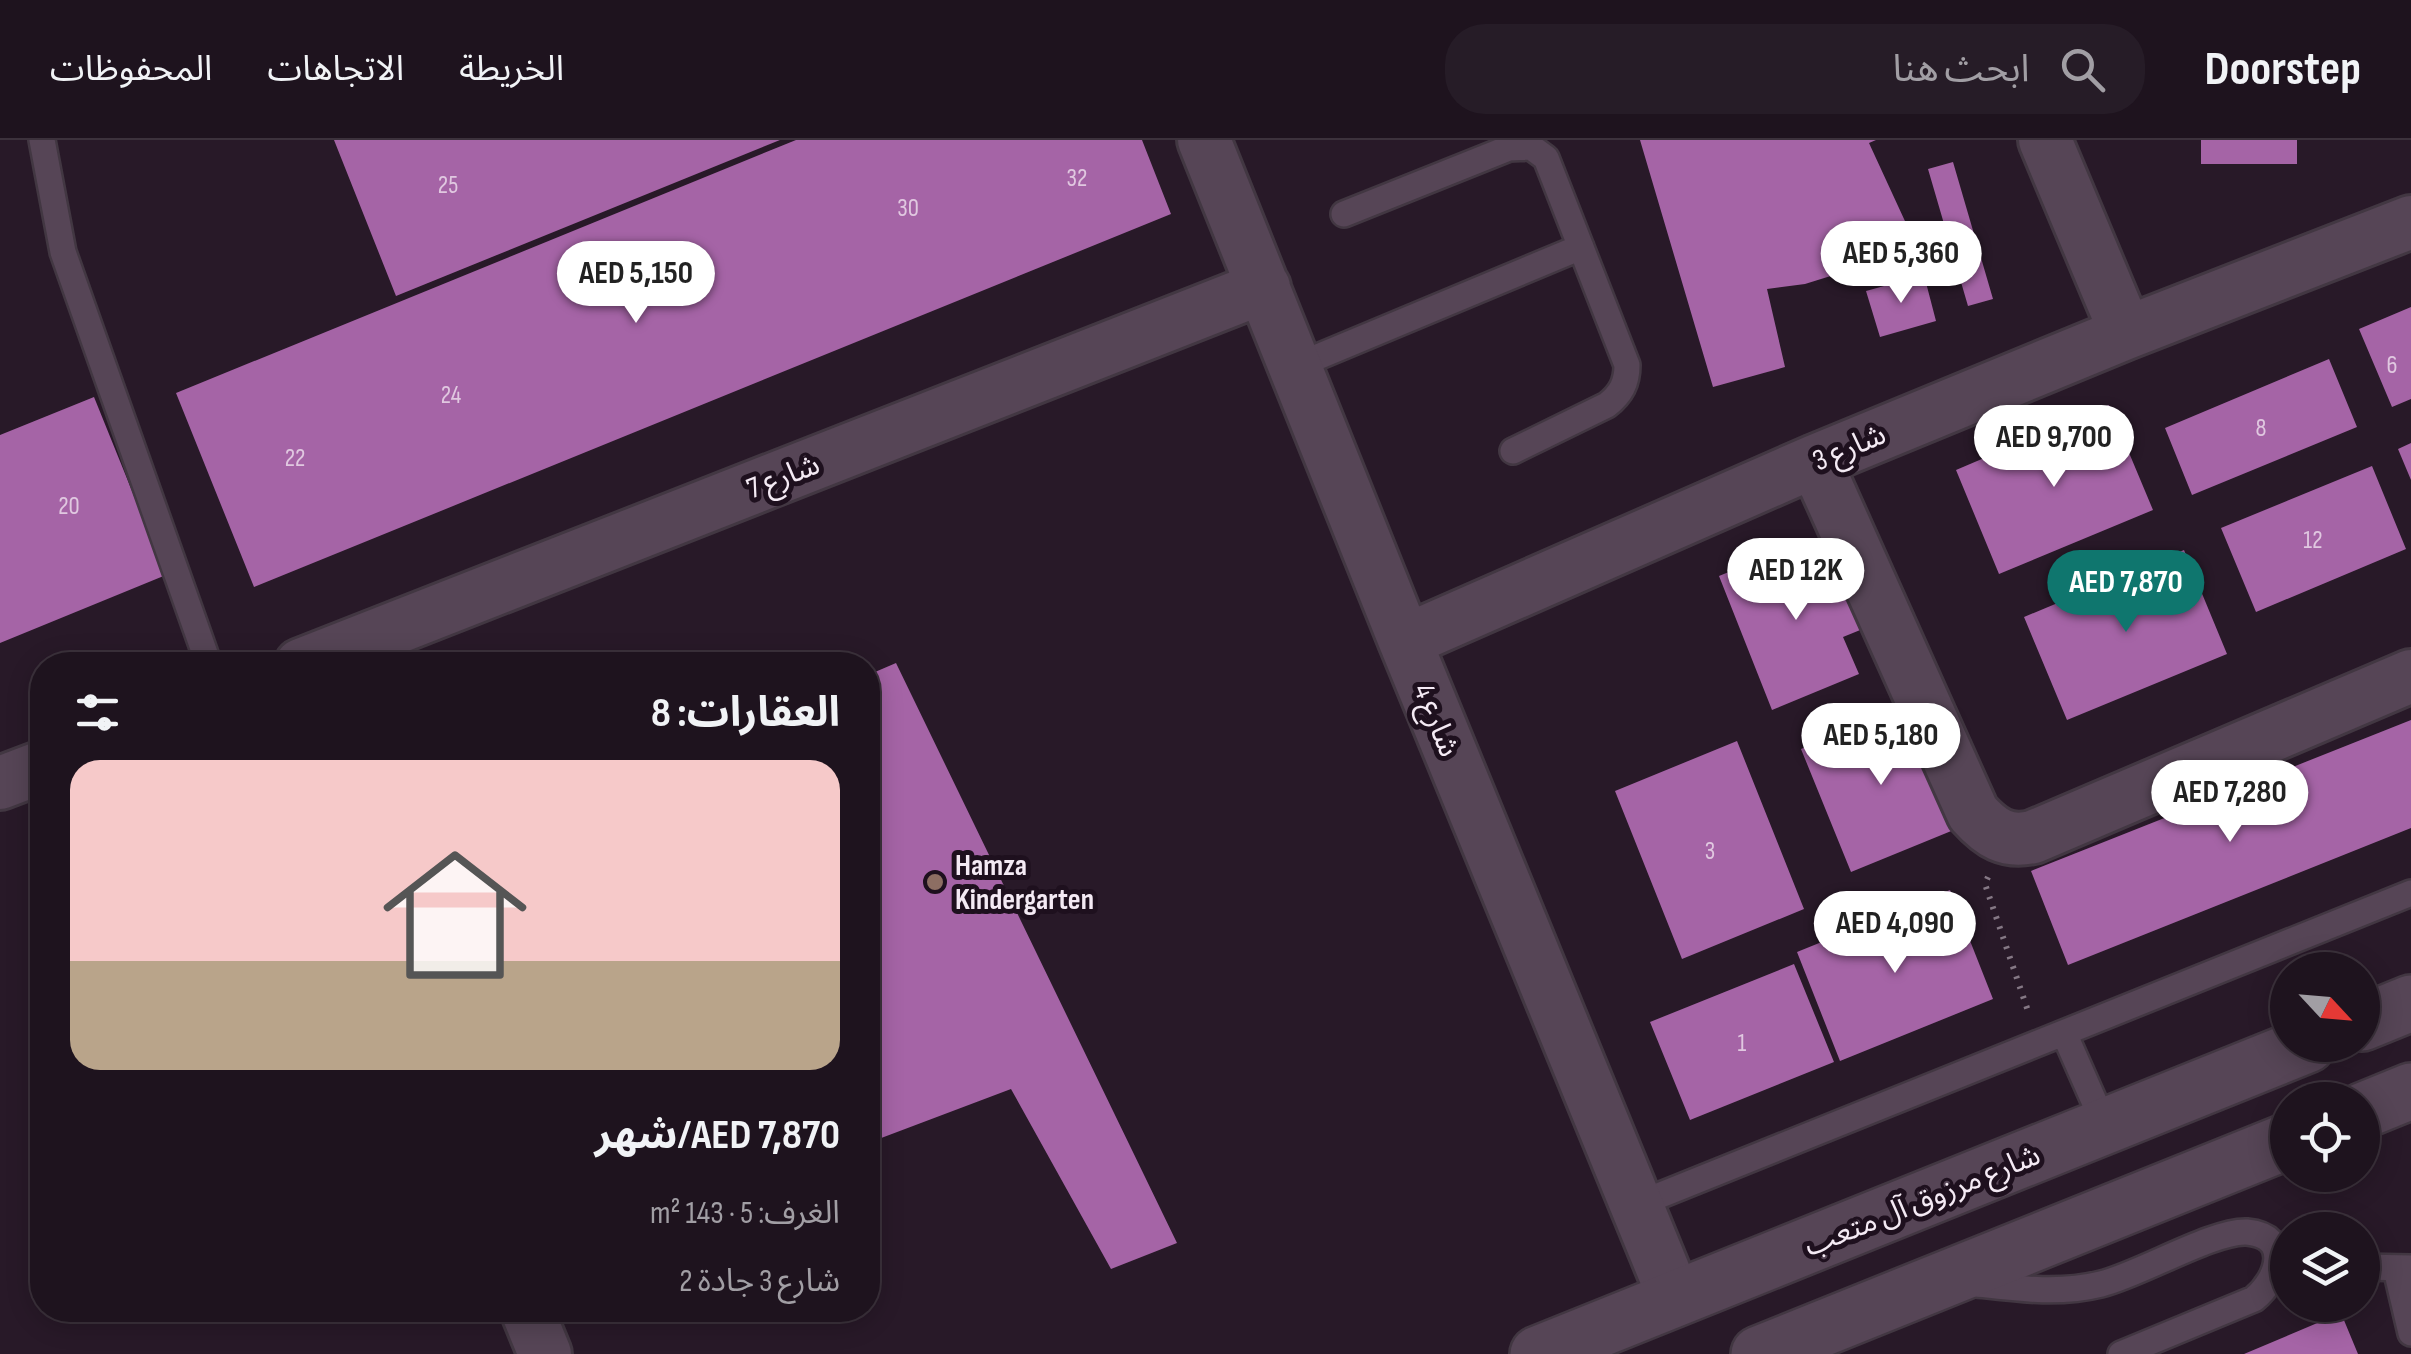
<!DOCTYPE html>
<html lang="ar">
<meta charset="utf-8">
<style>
body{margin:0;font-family:"Sofia Sans Condensed","Noto Sans Arabic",sans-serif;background:#261c27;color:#f1f3f6;direction:rtl;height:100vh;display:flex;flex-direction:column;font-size:38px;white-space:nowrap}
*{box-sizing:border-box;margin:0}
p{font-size:32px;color:#a19ea4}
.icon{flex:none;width:55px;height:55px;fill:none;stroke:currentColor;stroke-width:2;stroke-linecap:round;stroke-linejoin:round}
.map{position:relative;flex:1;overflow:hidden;direction:ltr}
.details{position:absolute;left:30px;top:512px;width:850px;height:670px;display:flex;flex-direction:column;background:#1e131e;border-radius:40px;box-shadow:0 5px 25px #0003,0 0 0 2px #3c323c;direction:rtl}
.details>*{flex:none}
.needle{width:65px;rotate:116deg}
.buttons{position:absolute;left:2270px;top:812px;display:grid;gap:20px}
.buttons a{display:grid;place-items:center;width:110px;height:110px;border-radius:50%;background:#1e131e;box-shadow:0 5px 25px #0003,0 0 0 2px #3c323c;font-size:50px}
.price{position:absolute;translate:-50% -85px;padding:0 22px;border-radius:35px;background:#fff;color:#222;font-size:32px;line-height:65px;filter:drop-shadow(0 2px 5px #0008)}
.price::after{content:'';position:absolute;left:50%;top:60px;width:30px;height:22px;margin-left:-15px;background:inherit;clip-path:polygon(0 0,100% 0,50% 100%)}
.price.on{background:#0f766e;color:#fff}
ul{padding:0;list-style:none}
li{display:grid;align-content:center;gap:20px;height:530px;padding:0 40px}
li+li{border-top:2px solid #3c323c}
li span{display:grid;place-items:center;height:310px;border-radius:30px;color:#555}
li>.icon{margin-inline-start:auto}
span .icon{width:180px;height:180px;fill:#fffc;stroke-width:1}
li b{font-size:42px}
h2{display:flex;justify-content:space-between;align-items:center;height:120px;padding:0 40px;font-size:42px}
header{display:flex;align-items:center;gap:60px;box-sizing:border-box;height:140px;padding:0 50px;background:#1e131e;border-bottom:2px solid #3c323c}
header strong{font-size:48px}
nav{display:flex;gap:55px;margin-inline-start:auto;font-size:35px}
.search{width:700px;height:90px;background:#261c27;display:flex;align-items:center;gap:25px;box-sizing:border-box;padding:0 35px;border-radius:40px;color:#a19ea4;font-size:38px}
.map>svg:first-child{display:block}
.building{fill:#a564a6}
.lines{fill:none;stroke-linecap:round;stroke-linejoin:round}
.lane-casing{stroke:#423742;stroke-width:30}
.street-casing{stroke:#423742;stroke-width:58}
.secondary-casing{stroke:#423742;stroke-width:60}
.path{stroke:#857885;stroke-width:6;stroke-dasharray:2.5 8;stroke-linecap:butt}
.lane{stroke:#564556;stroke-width:25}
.street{stroke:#564556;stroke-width:52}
.secondary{stroke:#564556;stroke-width:55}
.education-dot{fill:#8d6e63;stroke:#1e101e;stroke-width:4}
.labels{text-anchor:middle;stroke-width:10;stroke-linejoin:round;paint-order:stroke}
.number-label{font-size:25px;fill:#e0c8e0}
.street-label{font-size:30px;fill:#f4eaf4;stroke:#1e101e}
.poi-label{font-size:30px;font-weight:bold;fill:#f4eaf4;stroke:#1e101e;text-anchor:start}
</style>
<header>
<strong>Doorstep</strong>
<div class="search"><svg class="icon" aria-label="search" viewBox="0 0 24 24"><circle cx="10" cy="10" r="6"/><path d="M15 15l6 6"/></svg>ابحث هنا</div>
<nav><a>الخريطة</a><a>الاتجاهات</a><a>المحفوظات</a></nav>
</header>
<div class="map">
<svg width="2411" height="1214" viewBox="0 0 2411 1214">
<rect width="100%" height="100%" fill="#281928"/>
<path class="building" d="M334,0H780L396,156Z
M796,0H1142L1171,74L254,447L176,253Z
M1640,0H1876L1869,3L1910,92L1879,103L1882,120L1805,144L1767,149L1785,227L1713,247Z
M2201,0H2297V24H2201Z
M1953,22L1993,159L1968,166L1928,29Z
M1924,135L1936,181L1880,197L1866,151Z
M2411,167V259L2392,267L2359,189Z
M2329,219L2357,287L2192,355L2165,288Z
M94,257L166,435L0,503V295Z
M2109,265L2153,370L1999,434L1956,330Z
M2411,303V340L2398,309Z
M2372,326L2406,409L2256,472L2221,388Z
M1804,401L1823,446L1855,434L1875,484L1843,497L1859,534L1772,570L1719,436Z
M2184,410L2227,514L2067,580L2024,477Z
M896,523L1177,1103L1111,1129L1011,949L868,1003V535Z
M1911,564L1961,687L1851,732L1801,609Z
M2411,580V688L2068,825L2031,731Z
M1737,601L1804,769L1682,819L1615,651Z
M1950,750L1993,859L1840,921L1797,812Z
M1794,824L1834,922L1690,980L1650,882Z
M2341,1173L2358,1214H2244Z"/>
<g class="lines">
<defs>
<path id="lane" d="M42,0L63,112L209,525
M1344,74L1509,8L1531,7L1546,18L1627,225C1627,243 1621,254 1607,265L1513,311
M1296,226L1581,107
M2064,893L2105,986
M1636,1065L2411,753
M2362,1127L2411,1128
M2396,1129L2411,1193
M1969,1143C2014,1148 2057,1155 2101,1144C2139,1135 2214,1090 2247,1092C2292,1096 2279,1139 2254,1159L2121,1214"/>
<path id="street" d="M1204,0L1405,501L1675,1159
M2045,0L2126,193
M1815,321L1973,673C1991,693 2006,703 2033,697L2411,536
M1405,501L1815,321L2126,193L2411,82
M301,525L1264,147
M0,643L42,627
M527,1170L545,1214"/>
<path id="secondary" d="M2362,883L2411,863
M2362,971L2411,951
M1538,1214L2307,905
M1759,1214L2288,1001"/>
</defs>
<use href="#lane" class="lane-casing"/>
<use href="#street" class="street-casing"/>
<use href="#secondary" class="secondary-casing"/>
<path class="path" d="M1988,737L1985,744L2028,871"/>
<use href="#lane" class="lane"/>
<use href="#street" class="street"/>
<use href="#secondary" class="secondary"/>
</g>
<circle class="education-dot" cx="935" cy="742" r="10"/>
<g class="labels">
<g class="number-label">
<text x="1077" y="46">32</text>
<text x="448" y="53">25</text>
<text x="908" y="76">30</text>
<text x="2392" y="233">6</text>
<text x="451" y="263">24</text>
<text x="2261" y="296">8</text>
<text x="295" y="326">22</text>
<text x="69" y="374">20</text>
<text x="2313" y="408">12</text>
<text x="1710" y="719">3</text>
<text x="1742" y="911">1</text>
</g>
<g class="street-label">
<text transform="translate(1849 307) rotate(-23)" y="10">شارع 3</text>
<text transform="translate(783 336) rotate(-21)" y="10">شارع 7</text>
<text transform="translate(1437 580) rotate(68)" y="10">شارع 4</text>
<text transform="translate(1922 1060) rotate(-22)" y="10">شارع مرزوق آل متعب</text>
</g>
<g class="poi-label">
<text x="955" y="735">Hamza<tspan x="955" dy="34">Kindergarten</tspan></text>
</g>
</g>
</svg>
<div class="buttons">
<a><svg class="needle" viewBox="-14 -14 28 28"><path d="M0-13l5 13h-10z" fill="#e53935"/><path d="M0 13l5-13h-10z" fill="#a19ea4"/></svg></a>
<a><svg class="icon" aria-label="locate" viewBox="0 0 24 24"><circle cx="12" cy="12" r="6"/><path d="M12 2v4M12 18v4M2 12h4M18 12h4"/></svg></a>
<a><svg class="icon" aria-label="layers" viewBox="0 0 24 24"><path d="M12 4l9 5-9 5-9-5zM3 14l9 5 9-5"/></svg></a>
</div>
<b class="price" style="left:1901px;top:166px">AED 5,360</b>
<b class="price" style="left:636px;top:186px">AED 5,150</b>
<b class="price" style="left:2054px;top:350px">AED 9,700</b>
<b class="price" style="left:1796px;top:483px">AED 12K</b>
<b class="price on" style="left:2126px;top:495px">AED 7,870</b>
<b class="price" style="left:1881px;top:648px">AED 5,180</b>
<b class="price" style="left:2230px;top:705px">AED 7,280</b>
<b class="price" style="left:1895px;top:836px">AED 4,090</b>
<section class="details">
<h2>العقارات: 8<svg class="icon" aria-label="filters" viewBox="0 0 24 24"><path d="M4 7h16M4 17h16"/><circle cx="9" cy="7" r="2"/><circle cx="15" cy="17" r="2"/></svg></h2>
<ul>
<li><span style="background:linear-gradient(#f6c9c9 65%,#b9a48a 0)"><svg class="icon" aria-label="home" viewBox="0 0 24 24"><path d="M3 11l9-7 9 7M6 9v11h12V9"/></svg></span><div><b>AED 7,870/شهر</b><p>الغرف: 5 · 143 m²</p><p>شارع 3 جادة 2</p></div></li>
</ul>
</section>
</div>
